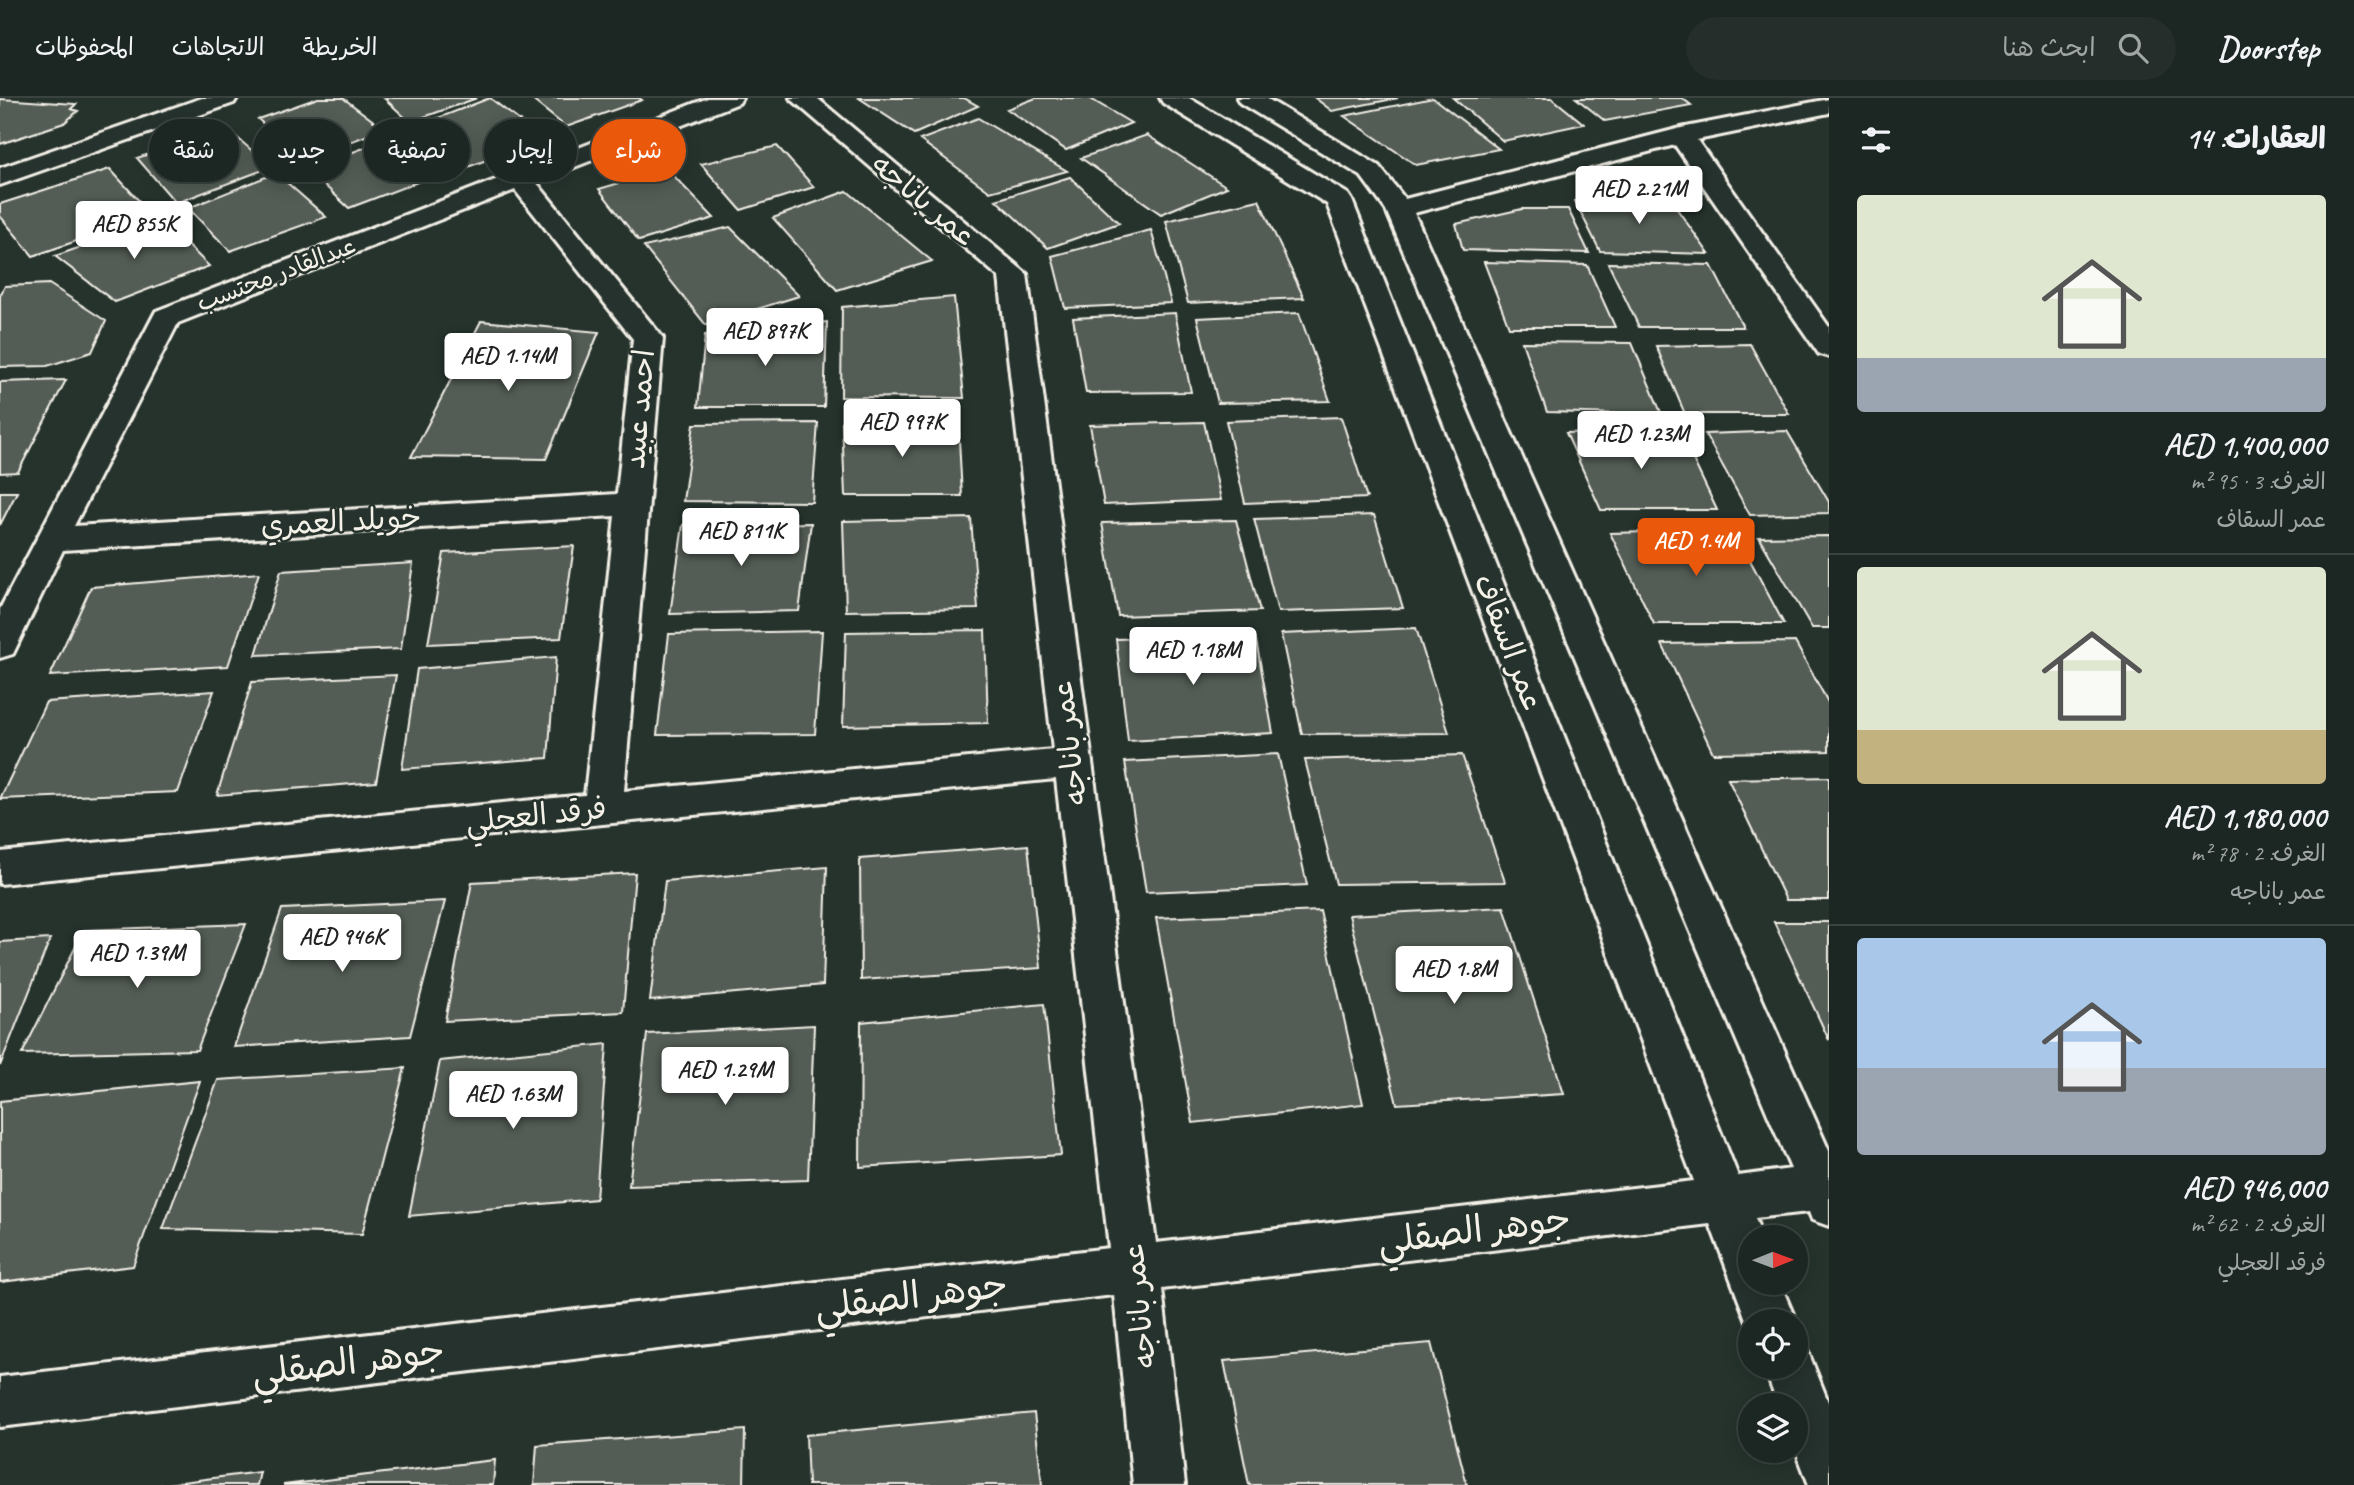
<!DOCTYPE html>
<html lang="ar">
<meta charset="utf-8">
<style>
body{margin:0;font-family:Caveat,"Playpen Sans Arabic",sans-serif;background:#252e2a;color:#f1f3f6;direction:rtl;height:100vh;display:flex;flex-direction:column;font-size:26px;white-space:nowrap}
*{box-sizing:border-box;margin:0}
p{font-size:23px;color:#a0a5a5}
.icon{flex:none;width:38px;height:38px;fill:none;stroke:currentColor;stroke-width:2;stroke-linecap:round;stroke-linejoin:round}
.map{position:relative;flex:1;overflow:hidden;direction:ltr}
.panel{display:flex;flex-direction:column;background:#1c2622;width:525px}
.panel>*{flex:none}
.banner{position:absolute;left:21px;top:21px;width:665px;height:63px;direction:rtl;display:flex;gap:14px}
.needle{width:46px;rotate:89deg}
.fabs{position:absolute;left:1738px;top:1127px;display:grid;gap:14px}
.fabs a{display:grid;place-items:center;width:70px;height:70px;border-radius:50%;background:#1c2622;box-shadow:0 4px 18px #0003,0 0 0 2px #3a4340;font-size:35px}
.price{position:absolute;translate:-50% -60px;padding:0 16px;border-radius:7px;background:#fff;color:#222;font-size:23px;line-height:46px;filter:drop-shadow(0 2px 4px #0008)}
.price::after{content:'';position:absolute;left:50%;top:42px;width:21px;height:16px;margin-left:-10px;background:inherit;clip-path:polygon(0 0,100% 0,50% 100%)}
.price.selected{background:#ea580c;color:#fff}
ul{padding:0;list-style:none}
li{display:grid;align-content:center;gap:14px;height:371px;padding:0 28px}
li+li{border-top:2px solid #3a4340}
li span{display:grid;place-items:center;height:217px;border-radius:7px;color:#555}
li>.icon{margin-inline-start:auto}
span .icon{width:126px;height:126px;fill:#fffc;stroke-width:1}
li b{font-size:30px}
h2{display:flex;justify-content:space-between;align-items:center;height:84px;padding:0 28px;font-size:30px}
.pill{padding:0 24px;border-radius:32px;background:#1c2622;box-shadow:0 4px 18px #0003,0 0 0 2px #3a4340;font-size:24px;line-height:63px}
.pill.selected{background:#ea580c;color:#fff}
header{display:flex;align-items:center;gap:42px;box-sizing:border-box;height:98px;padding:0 35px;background:#1c2622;border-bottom:2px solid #3a4340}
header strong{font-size:33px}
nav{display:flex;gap:38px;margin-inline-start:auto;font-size:24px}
.search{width:490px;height:63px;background:#252e2a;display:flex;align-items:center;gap:18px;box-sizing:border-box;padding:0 24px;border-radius:38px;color:#a0a5a5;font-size:26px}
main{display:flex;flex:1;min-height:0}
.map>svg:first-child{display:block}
.building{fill:#525c55;stroke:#f4f1e8;stroke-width:2}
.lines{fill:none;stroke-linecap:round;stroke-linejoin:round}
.minor-casing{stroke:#f4f1e8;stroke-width:6}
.minor{fill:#26332d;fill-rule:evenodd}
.labels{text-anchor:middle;stroke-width:5;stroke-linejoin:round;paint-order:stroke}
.far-street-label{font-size:24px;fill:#f4f1e8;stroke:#26332d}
.street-label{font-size:30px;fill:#f4f1e8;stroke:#26332d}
.near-street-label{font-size:37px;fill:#f4f1e8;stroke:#26332d}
</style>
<header>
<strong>Doorstep</strong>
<div class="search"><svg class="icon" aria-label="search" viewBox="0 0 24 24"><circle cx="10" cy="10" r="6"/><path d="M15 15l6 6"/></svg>ابحث هنا</div>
<nav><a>الخريطة</a><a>الاتجاهات</a><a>المحفوظات</a></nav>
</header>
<main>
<section class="panel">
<h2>العقارات: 14<svg class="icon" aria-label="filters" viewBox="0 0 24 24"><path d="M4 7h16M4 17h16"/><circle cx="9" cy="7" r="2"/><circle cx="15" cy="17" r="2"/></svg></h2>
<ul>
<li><span style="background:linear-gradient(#dfe7d0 75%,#9aa5b1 0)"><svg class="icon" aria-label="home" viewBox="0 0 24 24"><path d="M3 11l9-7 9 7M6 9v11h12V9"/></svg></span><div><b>AED 1,400,000</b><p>الغرف: 3 · 95 m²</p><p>عمر السقاف</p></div></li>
<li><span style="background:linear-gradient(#dfe7d0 75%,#c2b280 0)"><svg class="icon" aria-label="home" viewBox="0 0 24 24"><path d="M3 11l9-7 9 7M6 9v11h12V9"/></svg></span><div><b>AED 1,180,000</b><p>الغرف: 2 · 78 m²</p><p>عمر باناجه</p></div></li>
<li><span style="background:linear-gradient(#a9c7e8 60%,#9aa5b1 0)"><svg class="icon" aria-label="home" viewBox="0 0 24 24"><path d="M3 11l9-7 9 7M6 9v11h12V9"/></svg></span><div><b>AED 946,000</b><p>الغرف: 2 · 62 m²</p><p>فرقد العجلي</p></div></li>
</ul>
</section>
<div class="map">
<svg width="1829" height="1387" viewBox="0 0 1829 1387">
<rect width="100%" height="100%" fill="#26332d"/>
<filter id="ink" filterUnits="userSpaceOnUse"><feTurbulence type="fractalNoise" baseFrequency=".0143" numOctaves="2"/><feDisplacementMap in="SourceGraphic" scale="14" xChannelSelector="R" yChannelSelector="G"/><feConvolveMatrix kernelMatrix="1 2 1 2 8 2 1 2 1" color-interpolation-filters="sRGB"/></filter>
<g filter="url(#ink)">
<path class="building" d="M318,0H343L384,31L302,62L258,21Z
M384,0H477L410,24Z
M490,0L543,41L465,70L420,27Z
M530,0H639L642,2L566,29Z
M859,0H964L978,8L914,36Z
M1036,0H1089L1131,25L1066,52L1007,11Z
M1315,0H1398L1332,13Z
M1433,0L1499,51L1416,67L1344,18Z
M1453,0H1552L1584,26L1503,43Z
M1576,0H1682L1691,7L1605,23Z
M0,1L76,6L71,11L78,13L64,25L0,46Z
M978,20L1067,73L990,94L920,42Z
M227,31L271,69L176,105L137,60Z
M1147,37L1227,89L1161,116L1081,60Z
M388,41L436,77L349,110L307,71Z
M777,48L814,89L741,112L701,66Z
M110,71L152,117L33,158L0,118V106Z
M667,71L714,120L639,143L599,91Z
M276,75L326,119L230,153L188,110Z
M1070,79L1119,125L1048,150L996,102Z
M847,93L932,163L837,192L773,120Z
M1667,97L1709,156L1600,153L1575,103Z
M1259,102L1304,200L1188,205L1166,123Z
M1522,111H1568L1589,155L1463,152L1456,126Z
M161,121L209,168L115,204L55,158Z
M730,129L799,198L706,227L644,149Z
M1151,132L1171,205L1065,210L1052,158Z
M1484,164L1587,167L1615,229H1509Z
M1608,165L1711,167L1743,229H1639Z
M49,186L106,223L92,254L47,268L0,269V198L5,188Z
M954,199L964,300L841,299L842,209Z
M1175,215L1191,294L1086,295L1073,220Z
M1299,215L1330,303L1218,305L1197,220Z
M481,223L599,234L546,361L411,359Z
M827,224L824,309H698L705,237Z
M1522,244L1632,245L1662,317L1547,314Z
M1750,246L1789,316H1685L1656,248Z
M66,282L18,374L0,375V284Z
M1341,319L1367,400L1245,405L1226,323Z
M958,322L962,398H845L842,324Z
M1204,324L1221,402L1104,407L1090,327Z
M818,325L812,404L683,403L694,326Z
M1679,332L1717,412H1601L1566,335Z
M1787,333L1829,404V415L1750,417L1705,336Z
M0,394H17L0,427Z
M1374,417L1403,510L1278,514L1254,421Z
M971,420L978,511L846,513L843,423Z
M1236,422L1260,513L1118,518L1102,425Z
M811,425L799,513L670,516L683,427Z
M1734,432L1784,526H1654L1610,435Z
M1829,438V530H1812L1759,439Z
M574,448L561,540L428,546L444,455Z
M413,465L401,551L256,557L281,473Z
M259,475L228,568L50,578L91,489Z
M1416,530L1449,635L1302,636L1281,536Z
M985,532L988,625L843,628L846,534Z
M822,533L815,636L657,637L669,536Z
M1255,537L1273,635L1128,643L1116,541Z
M1795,544L1829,606V653L1713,655L1662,546Z
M556,559L548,660L402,671L417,571Z
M396,577L376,684L217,697L252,584Z
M214,593L178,694L0,701L46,604Z
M1278,656L1307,787L1146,794L1125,664Z
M1462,657L1505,784L1336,786L1305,662Z
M1829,679V802H1786L1728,681Z
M1028,747L1041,870L861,882L860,761Z
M827,769L823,887L650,903L665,783Z
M635,775L623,914L445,923L472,784Z
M445,803L410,938L234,949L282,811Z
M1504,809L1564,996L1397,1006L1349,817Z
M1320,813L1363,1006L1193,1025L1156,820Z
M1774,824H1829V942Z
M246,826L197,952L22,956L84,832Z
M50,841L0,968V844Z
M1044,906L1061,1057L860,1069L861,924Z
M814,927L808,1082L629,1088L647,936Z
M607,946L596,1101L409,1118L440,963Z
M405,970L362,1136L163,1131L218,982Z
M200,983L133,1168L0,1184V1003Z
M1431,1245L1467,1387H1249L1224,1263Z
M1034,1315L1042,1387H808L806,1337Z
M745,1332L744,1387H534L537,1347Z
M495,1362L493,1387H283Z
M260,1374L257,1387H159Z"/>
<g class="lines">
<defs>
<path id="minor" d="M202,0H237L234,5L0,87V70Z
M708,0H742L739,5L536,84L663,240L624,693L1053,652L999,179L790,0H817L1027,176L1156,1145L1694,1083L1327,106L1163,5L1160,0H1189L1348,96L1352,102L1738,1078L1791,1071L1386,112L1361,78L1240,5L1237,0H1266L1379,68L1405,101L1681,30L1829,1V15L1697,42L1829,229V259L1819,256L1675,47L1414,115L1829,1053V1128L1812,1122L1809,1114L1755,1120L1762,1139H1750V1185H1780L1796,1223H1750V1232L1710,1126L1162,1191L1185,1387H1133L1114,1197L0,1329V1279L1109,1150L1056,681L0,786V754L585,697L615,418L63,452L13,556L0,560V511L156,213ZM515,92L633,241L617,396L74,428L178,225Z
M1796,1247L1807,1251L1829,1306V1387H1809L1796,1353V1307H1778L1764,1269H1796Z"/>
</defs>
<use href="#minor" class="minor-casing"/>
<use href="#minor" class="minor"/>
</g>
</g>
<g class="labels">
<g class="far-street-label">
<text transform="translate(276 176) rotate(-21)" y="8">عبدالقادر محتسب</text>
</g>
<g class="street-label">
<text transform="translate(924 102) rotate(40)" y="10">عمر باناجه</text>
<text transform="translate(639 311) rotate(-85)" y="10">احمد عبيد</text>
<text transform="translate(341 423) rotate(-3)" y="10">خويلد العمري</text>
<text transform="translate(1509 544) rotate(69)" y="10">عمر السقاف</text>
<text transform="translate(1069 645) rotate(-97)" y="10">عمر باناجه</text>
<text transform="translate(536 717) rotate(-6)" y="10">فرقد العجلي</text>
<text transform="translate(1139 1208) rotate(-96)" y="10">عمر باناجه</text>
</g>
<g class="near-street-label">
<text transform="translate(1474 1131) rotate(-7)" y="13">جوهر الصقلي</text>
<text transform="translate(911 1197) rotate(-7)" y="13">جوهر الصقلي</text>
<text transform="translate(348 1263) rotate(-7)" y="13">جوهر الصقلي</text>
</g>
</g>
</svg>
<div class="fabs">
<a><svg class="needle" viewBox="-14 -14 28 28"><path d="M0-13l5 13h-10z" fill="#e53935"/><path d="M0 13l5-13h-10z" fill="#a0a5a5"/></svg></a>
<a><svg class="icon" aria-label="locate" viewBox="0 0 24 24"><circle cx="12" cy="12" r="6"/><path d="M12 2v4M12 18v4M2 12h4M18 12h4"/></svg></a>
<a><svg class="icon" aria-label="layers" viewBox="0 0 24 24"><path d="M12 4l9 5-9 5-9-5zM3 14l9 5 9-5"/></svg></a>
</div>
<b class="price" style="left:1639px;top:128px">AED 2.21M</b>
<b class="price" style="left:134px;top:163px">AED 855K</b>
<b class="price" style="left:765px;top:270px">AED 897K</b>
<b class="price" style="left:508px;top:295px">AED 1.14M</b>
<b class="price" style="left:902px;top:361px">AED 997K</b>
<b class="price" style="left:1641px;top:373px">AED 1.23M</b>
<b class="price" style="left:741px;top:470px">AED 811K</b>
<b class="price selected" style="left:1696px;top:480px">AED 1.4M</b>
<b class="price" style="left:1193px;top:589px">AED 1.18M</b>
<b class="price" style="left:342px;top:876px">AED 946K</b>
<b class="price" style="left:137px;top:892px">AED 1.39M</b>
<b class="price" style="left:1454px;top:908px">AED 1.8M</b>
<b class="price" style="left:725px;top:1009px">AED 1.29M</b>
<b class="price" style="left:513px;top:1033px">AED 1.63M</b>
<div class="banner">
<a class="pill selected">شراء</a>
<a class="pill">إيجار</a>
<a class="pill">تصفية</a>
<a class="pill">جديد</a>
<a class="pill">شقة</a>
</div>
</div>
</main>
